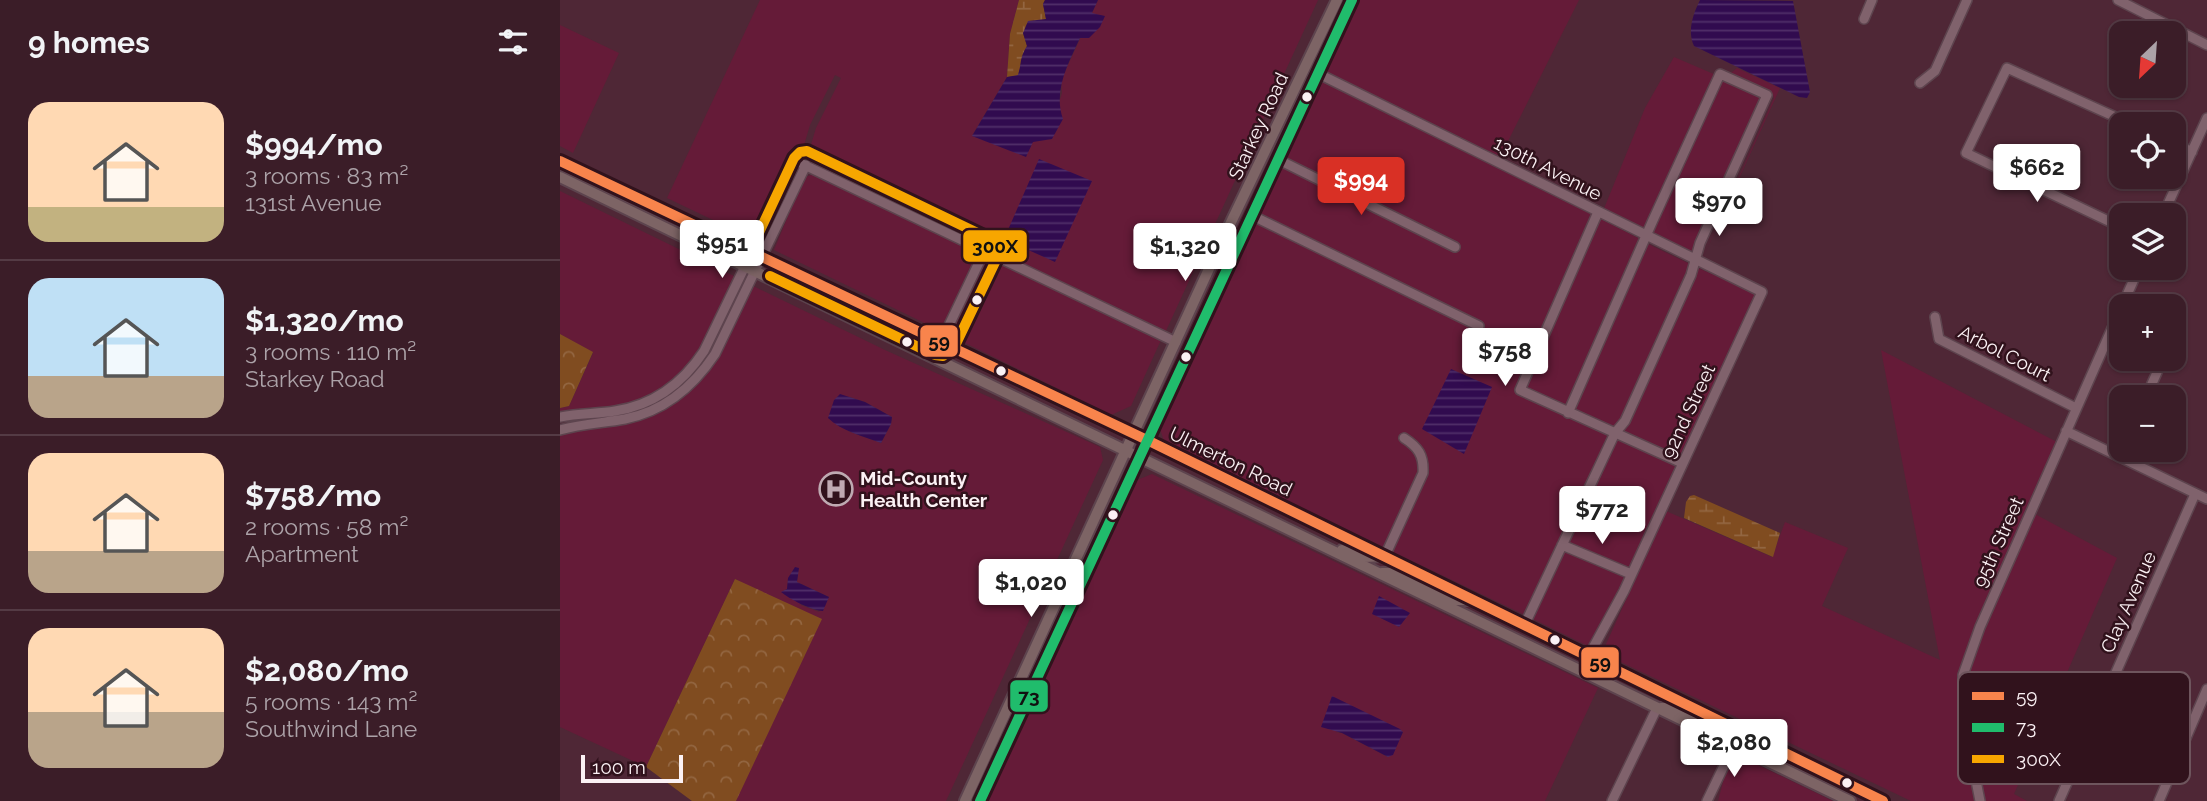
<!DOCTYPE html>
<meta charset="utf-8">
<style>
body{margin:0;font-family:Raleway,sans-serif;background:#462a34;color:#f1f3f6;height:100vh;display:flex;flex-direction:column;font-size:26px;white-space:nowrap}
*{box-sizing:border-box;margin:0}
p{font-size:23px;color:#aca2a8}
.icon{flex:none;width:38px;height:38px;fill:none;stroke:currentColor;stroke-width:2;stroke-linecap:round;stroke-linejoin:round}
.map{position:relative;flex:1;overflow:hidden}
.panel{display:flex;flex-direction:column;background:#3b1d28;width:560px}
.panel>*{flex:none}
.needle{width:46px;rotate:205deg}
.tools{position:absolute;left:1549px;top:21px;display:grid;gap:14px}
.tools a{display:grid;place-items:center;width:77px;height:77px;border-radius:14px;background:#3b1d28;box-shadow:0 2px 5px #0004,0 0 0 2px #543b45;font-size:35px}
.scale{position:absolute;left:21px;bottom:18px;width:102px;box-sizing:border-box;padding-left:7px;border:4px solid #fbf1f4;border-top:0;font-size:19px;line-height:24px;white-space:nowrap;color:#fbf1f4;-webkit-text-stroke:5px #31121c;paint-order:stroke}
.price{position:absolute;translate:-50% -60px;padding:0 16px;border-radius:7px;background:#fff;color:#222;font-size:23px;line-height:46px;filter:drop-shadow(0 2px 4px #0008)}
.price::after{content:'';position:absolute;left:50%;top:42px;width:21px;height:16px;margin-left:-10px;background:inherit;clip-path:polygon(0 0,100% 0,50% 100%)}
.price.on{background:#d93025;color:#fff}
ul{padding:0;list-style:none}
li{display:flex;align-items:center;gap:21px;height:175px;padding:0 28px}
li+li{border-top:2px solid #543b45}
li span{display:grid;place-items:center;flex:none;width:196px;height:140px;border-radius:21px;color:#555}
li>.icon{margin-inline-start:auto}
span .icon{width:84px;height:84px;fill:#fffc;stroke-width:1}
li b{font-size:30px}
h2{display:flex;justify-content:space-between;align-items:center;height:84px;padding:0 28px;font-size:30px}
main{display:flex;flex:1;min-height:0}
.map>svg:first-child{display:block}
.built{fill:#651b38;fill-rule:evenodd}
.forest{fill:url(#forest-crowns)}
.wetland{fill:url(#wetland-marsh)}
.water{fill:url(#water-rules)}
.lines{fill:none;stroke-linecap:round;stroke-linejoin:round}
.minor-casing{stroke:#5d444e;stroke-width:12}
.major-casing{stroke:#5d444e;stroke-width:14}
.minor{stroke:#80626c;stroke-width:9}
.major{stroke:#7d6465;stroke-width:10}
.bus-1-casing{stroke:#31121c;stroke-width:16}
.bus-2-casing{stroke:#31121c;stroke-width:16}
.bus-3-casing{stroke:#31121c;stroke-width:16}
.bus-1{stroke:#f8844c;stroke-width:10}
.bus-2{stroke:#20bc6c;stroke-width:10}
.bus-3{stroke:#f7a600;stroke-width:10}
.bus-dot{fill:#fbf1f4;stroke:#31121c;stroke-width:2.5}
.labels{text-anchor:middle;stroke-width:5;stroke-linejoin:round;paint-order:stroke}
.street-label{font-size:19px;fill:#fbf1f4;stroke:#31121c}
.poi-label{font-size:19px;font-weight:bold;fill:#fbf1f4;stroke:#31121c;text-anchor:start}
.key{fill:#31121c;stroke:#6e555d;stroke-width:2}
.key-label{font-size:19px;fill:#fbf1f4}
.line-badge{stroke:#31121c;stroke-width:2.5}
.pale-badge-label{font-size:19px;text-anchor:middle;font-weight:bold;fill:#111}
</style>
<main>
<section class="panel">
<h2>9 homes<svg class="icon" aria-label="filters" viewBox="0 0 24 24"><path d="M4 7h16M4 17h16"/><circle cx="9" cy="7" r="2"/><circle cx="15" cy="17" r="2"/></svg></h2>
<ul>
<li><span style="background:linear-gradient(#ffd9b3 75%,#c2b280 0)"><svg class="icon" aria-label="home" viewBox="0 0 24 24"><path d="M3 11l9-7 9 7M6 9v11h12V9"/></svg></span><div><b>$994/mo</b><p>3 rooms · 83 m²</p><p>131st Avenue</p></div></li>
<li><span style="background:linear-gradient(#bfe0f5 70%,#b9a48a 0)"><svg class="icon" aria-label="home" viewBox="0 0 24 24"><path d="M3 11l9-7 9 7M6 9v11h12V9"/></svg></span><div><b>$1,320/mo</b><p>3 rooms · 110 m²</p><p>Starkey Road</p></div></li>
<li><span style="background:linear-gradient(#ffd9b3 70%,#b9a48a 0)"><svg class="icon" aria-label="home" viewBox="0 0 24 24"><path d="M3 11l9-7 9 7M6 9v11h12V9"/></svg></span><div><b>$758/mo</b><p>2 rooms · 58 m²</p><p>Apartment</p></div></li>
<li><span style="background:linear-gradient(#ffd9b3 60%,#b9a48a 0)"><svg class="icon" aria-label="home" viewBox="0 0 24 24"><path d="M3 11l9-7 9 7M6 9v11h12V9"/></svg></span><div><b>$2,080/mo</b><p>5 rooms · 143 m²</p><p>Southwind Lane</p></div></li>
</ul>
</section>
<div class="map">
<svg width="1647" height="801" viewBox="0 0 1647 801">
<defs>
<pattern id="forest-crowns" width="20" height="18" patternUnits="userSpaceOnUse" patternTransform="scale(1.75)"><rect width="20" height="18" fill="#804c20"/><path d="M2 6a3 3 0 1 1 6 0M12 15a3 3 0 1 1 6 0" fill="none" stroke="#936641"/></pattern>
<pattern id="wetland-marsh" width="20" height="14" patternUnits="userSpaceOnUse" patternTransform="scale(1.75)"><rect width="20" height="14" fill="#804c20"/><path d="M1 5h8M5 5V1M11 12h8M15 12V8" fill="none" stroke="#936641"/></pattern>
<pattern id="water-rules" width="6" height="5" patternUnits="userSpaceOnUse" patternTransform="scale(1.75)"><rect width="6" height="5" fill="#310b4f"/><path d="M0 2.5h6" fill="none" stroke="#502f69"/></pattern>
</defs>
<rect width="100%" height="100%" fill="#4f2736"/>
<path class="built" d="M200,0H459L450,34L447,77L412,136L473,142L498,106L502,93L501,80L538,0H758L605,333L246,161L256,128L281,78L275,75L250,125L239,162L199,242L107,198Z
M796,0H1019L939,159L894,134L763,72Z
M0,25L59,53L13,153L0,146Z
M1114,57L1156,75L1129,128L1085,233L1043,211L1085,108Z
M1177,68L1220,88L1142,260L1214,98L1212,93L1171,73Z
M1162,78L1206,99L1135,257L1092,236L1135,131Z
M760,79L890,141L1033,214L958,393L1050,435L965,615L831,551L867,465L863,448L844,433L839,439L851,447L859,459V472L825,548L604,441L599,426L695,221L920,330L923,324L698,214L720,166L896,252L900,246L723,158Z
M256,174L419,254L383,332L214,250L244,177Z
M0,191L176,277L136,357L111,384L82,400L54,407L16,410L0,413V408L9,406L33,353L0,334Z
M1039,218L1082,240L1006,408L964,388Z
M1088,244L1132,265L1062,419L1055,428L1013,411Z
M425,257L601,340L571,406L551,415L389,335Z
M1138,268L1198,294L1121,458L1061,431L1068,423Z
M193,286L325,350L540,447L543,460L386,801H176L187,774L181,582L175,579L86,767L0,727V434L78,420L102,410L126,394L138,384L158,356ZM290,397L305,402L332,417L331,424L321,443L288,431ZM235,568L238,573L237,582L269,597L259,612L241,605L239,601L222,592L227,589L228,579Z
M1321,350L1497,442L1417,625L1399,715L1416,801H1351L1042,653L1106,511L1212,557L1225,522L1288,548L1262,606L1380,660Z
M1057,438L1118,465L1070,569L1007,543Z
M592,474L1038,688L985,801H426L577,480ZM775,732H843L828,757L782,733Z
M1473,513L1557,558L1454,794L1467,801H1424L1406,713L1407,676L1423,628Z
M1003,550L1067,576L1030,647L971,618Z
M1173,753L1273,801H1158L1167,767Z"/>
<path class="forest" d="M0,334L33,352L9,406L0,408Z
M175,579L262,619L176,801H132L86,767Z"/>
<path class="wetland" d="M459,0H485L483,4L486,19L463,33L467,46C460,59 462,64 458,76L447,77L450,34Z
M1134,495L1220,533L1213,557L1124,518L1126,502L1130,496Z"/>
<path class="water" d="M485,0H538L532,13L545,16L540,27L529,38H520C508,64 493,91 503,119L492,139L473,142L466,157L412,136L447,77L458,75C462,63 459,59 467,46L463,33L468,21L486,19L483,4Z
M1140,0L1233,1L1250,92L1247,98L1239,97L1134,46C1127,31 1133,14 1140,0Z
M479,159L532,181L495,262L444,239Z
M891,369L932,387L904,454L862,429Z
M280,394L305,402L332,417L331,424L321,443C303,436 281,431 268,418L274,400Z
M235,567L239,568L237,582L269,597L263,611C253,611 229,599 221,592L227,589L228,578Z
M819,596L850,613L839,627L812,614Z
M772,696L840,729L843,732L833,755L828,757L782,733L761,727Z"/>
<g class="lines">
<defs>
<path id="minor" d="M1558,0L1647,45
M1304,19L1312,0
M759,74L1202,292L1064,591L1028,657
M1360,83L1375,71L1407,0
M1614,143L1632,152
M719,160L895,247
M1038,212L960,390L1122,463
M1603,215L1647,118
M693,216L919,326
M1561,227L1406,153L1447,68L1571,124
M1562,306L1579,268
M1375,317L1379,339L1516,408
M1614,335L1622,316
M381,342L424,252
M1586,397L1603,359
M0,417C18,413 37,414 55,411C94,405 123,383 144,351L236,161L616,342
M0,430C21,424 43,423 65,419C105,411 133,387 155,354L246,165
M1506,431L1647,499
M1002,545L1071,574
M825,556L863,473C864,455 858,447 844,438
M964,626L1055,433L1065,421L1131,275L1140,243L1207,95L1160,74L1093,220L1008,413
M1052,801L1097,708
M1147,801L1174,745
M1420,801L1403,714V675L1420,627L1561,308
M1499,801L1635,494
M1599,801L1647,689"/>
<path id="major" d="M0,161L587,440L1323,801
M0,177L1290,801
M782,550L804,557L824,556
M822,573H838L894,600H908
M1101,708H1116L1176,737
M405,801L653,260L777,0
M420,801L792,0"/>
</defs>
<use href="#minor" class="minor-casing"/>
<use href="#major" class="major-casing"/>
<use href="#minor" class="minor"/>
<use href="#major" class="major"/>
<defs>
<path id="bus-1" d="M0,161L587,440L1323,801"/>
<path id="bus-2" d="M420,801L792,0"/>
<path id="bus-3" d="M196,239L234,158L240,152L247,151L430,239L438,250L437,258L394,348L383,356L375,355L210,276"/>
</defs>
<use href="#bus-1" class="bus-1-casing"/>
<use href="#bus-2" class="bus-2-casing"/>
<use href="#bus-3" class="bus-3-casing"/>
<use href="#bus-1" class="bus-1"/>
<use href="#bus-2" class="bus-2"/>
<use href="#bus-3" class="bus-3"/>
</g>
<defs>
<symbol id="hospital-ring" viewBox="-11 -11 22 22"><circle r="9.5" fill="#31121c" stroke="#bfaab2" stroke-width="1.5"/><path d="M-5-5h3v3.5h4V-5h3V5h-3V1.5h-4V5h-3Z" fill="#bfaab2"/></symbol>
</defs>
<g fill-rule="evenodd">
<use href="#hospital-ring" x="257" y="470" width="38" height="38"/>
</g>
<g class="bus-dot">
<circle cx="747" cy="97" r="6"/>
<circle cx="417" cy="300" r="6"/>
<circle cx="347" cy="342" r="6"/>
<circle cx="626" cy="357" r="6"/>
<circle cx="441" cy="371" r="6"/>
<circle cx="553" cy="515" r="6"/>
<circle cx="995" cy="640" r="6"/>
<circle cx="1287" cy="783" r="6"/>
</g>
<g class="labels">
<g class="street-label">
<text transform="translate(698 126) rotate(-65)" y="7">Starkey Road</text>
<text transform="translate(988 168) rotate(27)" y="7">130th Avenue</text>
<text transform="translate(1445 353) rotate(27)" y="7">Arbol Court</text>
<text transform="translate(1128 411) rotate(-65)" y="7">92nd Street</text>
<text transform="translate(671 461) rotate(26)" y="7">Ulmerton Road</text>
<text transform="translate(1438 542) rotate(-66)" y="7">95th Street</text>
<text transform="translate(1568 602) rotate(-66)" y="7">Clay Avenue</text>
</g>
<g class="poi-label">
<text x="300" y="485">Mid-County<tspan x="300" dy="22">Health Center</tspan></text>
</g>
</g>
<rect x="1398" y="672" width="232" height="112" rx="10" class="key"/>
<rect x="1412" y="692" width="32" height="8" fill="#f8844c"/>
<rect x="1412" y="723" width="32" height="9" fill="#20bc6c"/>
<rect x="1412" y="755" width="32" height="8" fill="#f7a600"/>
<g class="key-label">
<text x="1456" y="703">59</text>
<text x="1456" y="734">73</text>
<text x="1456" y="766">300X</text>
</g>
<g class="line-badge">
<rect x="402" y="229" width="66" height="34" rx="7" fill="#f7a600"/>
<rect x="359" y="324" width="40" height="34" rx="7" fill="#f8844c"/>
<rect x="1020" y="646" width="40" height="33" rx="7" fill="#f8844c"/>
<rect x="449" y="679" width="40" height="34" rx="7" fill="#20bc6c"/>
</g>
<g class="pale-badge-label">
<text x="435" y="253">300X</text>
<text x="379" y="348">59</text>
<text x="1040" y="669">59</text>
<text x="469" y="703">73</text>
</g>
</svg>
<div class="tools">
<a><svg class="needle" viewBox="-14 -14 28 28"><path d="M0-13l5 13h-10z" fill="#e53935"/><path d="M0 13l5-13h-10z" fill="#aca2a8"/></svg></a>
<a><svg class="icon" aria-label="locate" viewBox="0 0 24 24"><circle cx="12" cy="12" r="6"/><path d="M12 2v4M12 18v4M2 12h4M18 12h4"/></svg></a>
<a><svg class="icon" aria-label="layers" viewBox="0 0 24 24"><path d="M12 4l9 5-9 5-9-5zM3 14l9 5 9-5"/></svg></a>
<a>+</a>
<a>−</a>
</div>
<div class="scale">100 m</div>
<b class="price" style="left:1477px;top:204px">$662</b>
<b class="price on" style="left:801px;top:217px">$994</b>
<b class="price" style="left:1159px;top:238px">$970</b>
<b class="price" style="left:162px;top:280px">$951</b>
<b class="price" style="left:625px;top:283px">$1,320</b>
<b class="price" style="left:945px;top:388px">$758</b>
<b class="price" style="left:1042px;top:546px">$772</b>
<b class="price" style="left:471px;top:619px">$1,020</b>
<b class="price" style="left:1174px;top:779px">$2,080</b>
</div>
</main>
